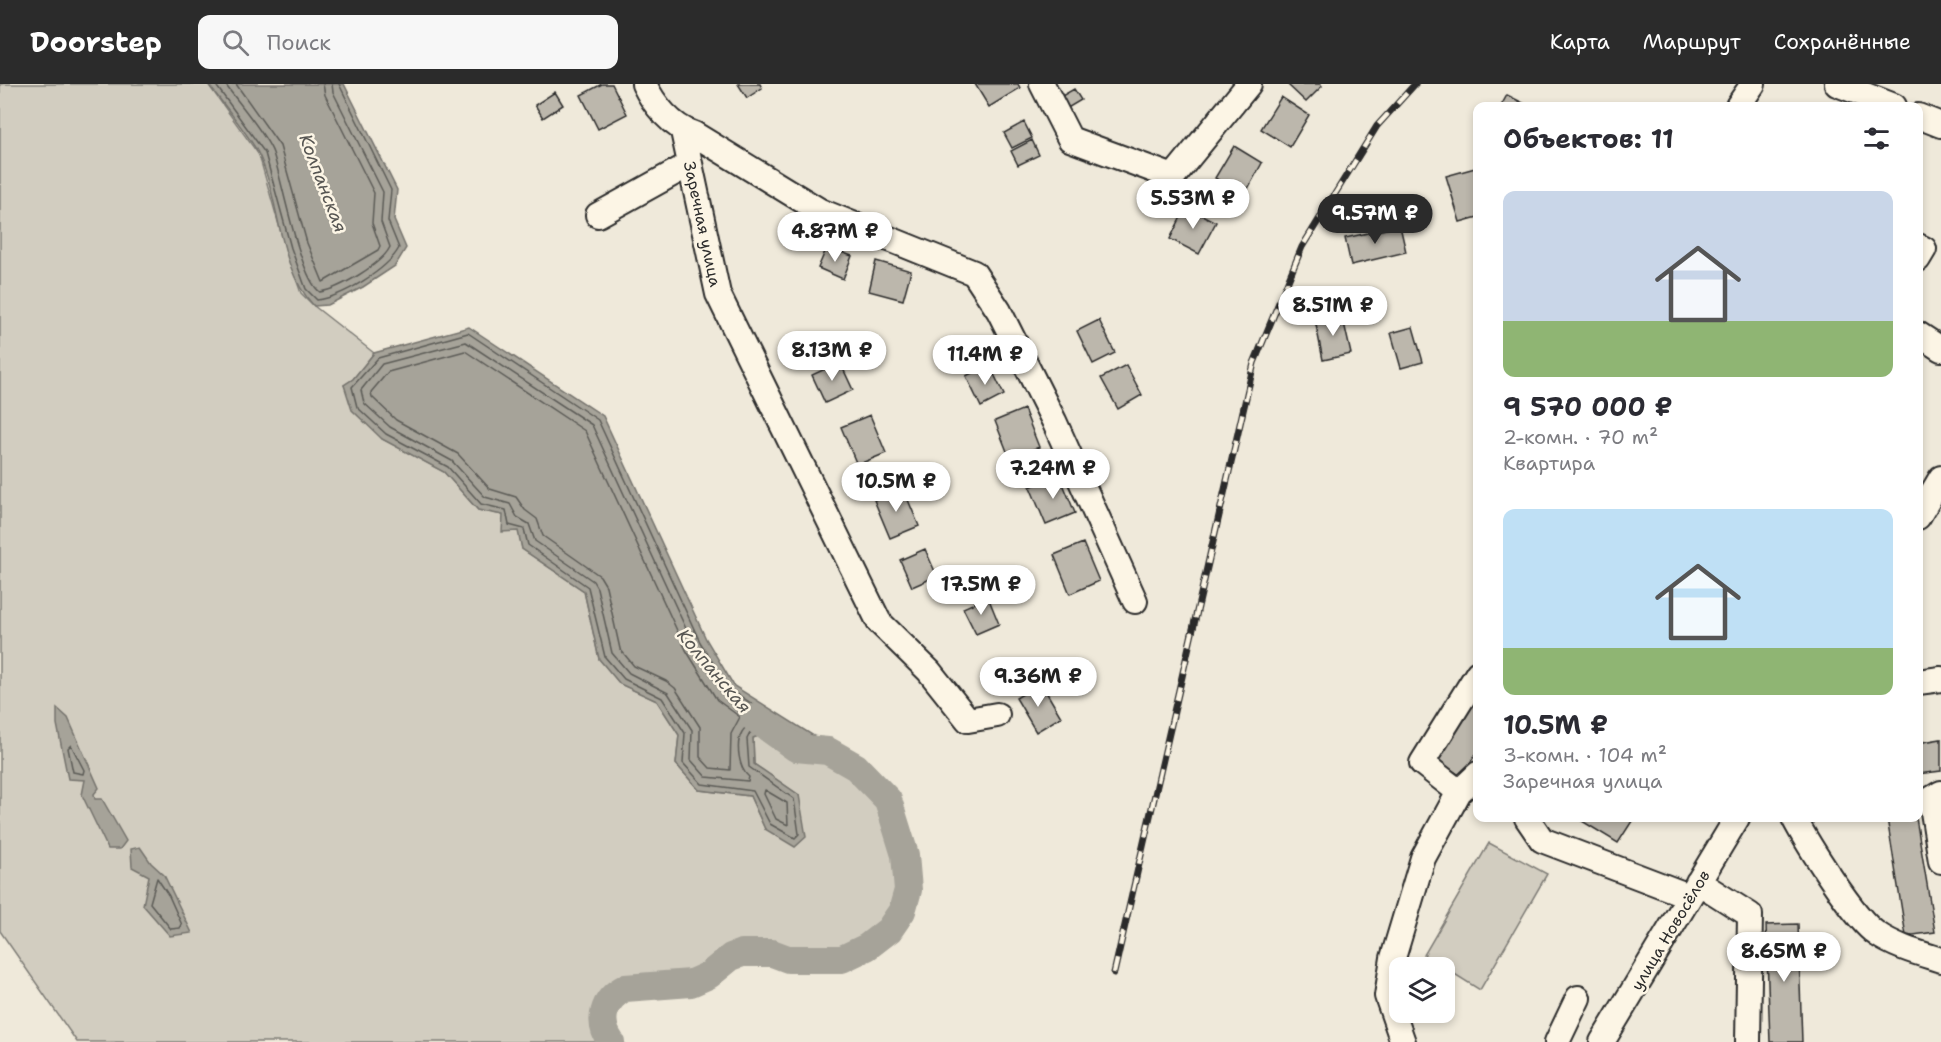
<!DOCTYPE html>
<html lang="ru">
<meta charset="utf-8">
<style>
body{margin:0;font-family:"Shantell Sans",sans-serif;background:#f7f7f7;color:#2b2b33;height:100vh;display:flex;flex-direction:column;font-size:22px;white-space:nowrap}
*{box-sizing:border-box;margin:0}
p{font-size:20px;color:#7c7c81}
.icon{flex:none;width:33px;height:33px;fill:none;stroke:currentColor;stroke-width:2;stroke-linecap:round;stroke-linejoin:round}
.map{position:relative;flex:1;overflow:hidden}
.side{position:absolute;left:1473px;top:18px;width:450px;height:720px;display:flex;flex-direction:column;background:#fff;border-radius:12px;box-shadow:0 3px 9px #0003}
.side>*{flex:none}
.fabs{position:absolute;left:1389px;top:873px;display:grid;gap:12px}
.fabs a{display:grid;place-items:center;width:66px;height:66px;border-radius:12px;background:#fff;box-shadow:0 3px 9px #0003;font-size:30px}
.price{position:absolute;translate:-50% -51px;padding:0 14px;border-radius:21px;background:#fff;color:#222;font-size:20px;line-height:39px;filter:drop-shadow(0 2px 3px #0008)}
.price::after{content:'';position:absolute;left:50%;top:36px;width:18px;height:14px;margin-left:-9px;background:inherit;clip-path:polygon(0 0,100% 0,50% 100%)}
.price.on{background:#2b2b2b;color:#fff}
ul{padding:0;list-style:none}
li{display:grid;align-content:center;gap:12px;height:318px;padding:0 30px}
li span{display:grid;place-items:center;height:186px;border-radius:12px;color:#555}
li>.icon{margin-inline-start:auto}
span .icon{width:108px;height:108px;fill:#fffc;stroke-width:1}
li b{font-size:26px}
h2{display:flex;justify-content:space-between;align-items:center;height:72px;padding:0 30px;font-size:26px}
header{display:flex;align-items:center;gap:36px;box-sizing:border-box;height:84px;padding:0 30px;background:#2b2b2b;color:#fff}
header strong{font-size:28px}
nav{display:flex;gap:33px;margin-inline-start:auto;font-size:21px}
.search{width:420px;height:54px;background:#f7f7f7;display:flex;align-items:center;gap:15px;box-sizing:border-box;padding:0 21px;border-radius:12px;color:#7c7c81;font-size:22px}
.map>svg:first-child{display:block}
.green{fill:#d2cdc0;stroke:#7e7c76;stroke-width:1.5}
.water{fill:#a6a399;stroke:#75736d;stroke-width:1.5}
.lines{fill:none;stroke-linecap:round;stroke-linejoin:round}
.shore{stroke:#5c5b57;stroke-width:1.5}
.river{stroke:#a6a399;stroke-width:28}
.building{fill:#bcb7ac;stroke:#2b2b2b;stroke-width:1.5}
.minor-casing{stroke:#2b2b2b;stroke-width:28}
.minor{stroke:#fcf5e5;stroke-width:24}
.rail-casing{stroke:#2b2b2b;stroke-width:7}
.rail{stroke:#fcf5e5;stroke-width:4.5;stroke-dasharray:14;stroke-linecap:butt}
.labels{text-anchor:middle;stroke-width:5;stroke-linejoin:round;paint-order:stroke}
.street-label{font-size:16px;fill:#2b2b2b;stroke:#fcf5e5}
.water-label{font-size:18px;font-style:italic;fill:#565552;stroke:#fcf5e5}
</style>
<header>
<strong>Doorstep</strong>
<div class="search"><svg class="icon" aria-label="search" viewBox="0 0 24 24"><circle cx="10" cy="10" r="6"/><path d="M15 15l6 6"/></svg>Поиск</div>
<nav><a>Карта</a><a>Маршрут</a><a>Сохранённые</a></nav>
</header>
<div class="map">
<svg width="1941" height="958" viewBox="0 0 1941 958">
<rect width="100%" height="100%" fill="#efe9da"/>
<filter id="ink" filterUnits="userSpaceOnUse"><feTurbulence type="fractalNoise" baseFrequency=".0167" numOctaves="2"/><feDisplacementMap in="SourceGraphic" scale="12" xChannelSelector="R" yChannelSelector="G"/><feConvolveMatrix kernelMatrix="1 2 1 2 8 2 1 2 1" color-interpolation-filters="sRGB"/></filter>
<g filter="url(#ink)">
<path class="green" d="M0,0H208L259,71L286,166L301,209L314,222L374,269L353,295L344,301L382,355L444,388L478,426L503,431L519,447L522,465L584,507L599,575L620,600L657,617L679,651L676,680L699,706L750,712L765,745L799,711L754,680L753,654L763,650C795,658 830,664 857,684C868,692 882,704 888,716C902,742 914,801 902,827C895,843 881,854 867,863C845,877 814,881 788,875C772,872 760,866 743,869C726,872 717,888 701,895C680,905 648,902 625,904C603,915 597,938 611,958H77L0,847Z
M1489,759L1547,790L1480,906L1424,871Z"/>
<path class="water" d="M208,0H344L397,106L394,136L406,164L395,182L363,203L328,221L314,222C277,183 281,118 259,71C249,50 223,20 208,0Z
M469,243L603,332L706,555L734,602L825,659L828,667L763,650L753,654L754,680L799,711L806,753L795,763L765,745L750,712L699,706L676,680L679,651L657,617L620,600L599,575L584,507L522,465L518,447L502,448L503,431L478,426L444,388L382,355L352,326L344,301L353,295L374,269Z
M57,624L68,634L99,704L94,710L95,715H102L126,757L120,765H108L82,711L85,696L68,695L57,640Z
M140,763L151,779L164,791L192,849L170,852L143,821L149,792L132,783L131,765Z"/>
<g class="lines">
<path class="shore" d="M215,0L265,69L291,164L306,205L317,216C342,213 387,186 399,164L388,137L391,106L339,0
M225,0C237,17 266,50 273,69C282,96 300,195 320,208C339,205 382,180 390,163L381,138L383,108L333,8L332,0
M236,0L280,62L307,159L323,198L378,166L380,162L372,139L374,109L325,11L323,0
M468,249L598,336L700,558L729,605L794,647L791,651L763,644L750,649L747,655L749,683L794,715L799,750L795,754L770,740L753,707L702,700L683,679L685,649L662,614L624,595L605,573L588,503L528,461L524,445L509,441L506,426L481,420L448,383L386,350L357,323L352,303L378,274Z
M466,258L592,341L694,562L724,611L758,634L757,637C752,640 745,642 742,648C735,660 739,685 749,693L748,697L706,693L691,676L692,646L668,609L629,589L612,569L597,504L593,497L535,457L529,440L517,433L510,420L485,413L452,377L390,343L364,319L361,306L382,280Z
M465,267L585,347L686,566L717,616L740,633L731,650L730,686L710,684L700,673V643L675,604L666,597L634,582L620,565L606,502L600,492L543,452L537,435L525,426L516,413L490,405L458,370L396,336L372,313L371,308L388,288Z
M71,661L84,686L83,690L73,688L68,664Z
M765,706L787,719L788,741L776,735L764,710Z
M157,794L169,812L182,841L180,844L171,845L150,819Z"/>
<path class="river" d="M611,958C597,938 603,915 625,904L691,899L709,891L731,873L742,869H772L788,875H842L867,863L889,846L902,827L908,806L905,771L888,716L856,683L828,667L796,664L754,634"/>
</g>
<path class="building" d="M602,0H612L627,30L598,45L581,11Z
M738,0H760L762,4L747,14Z
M975,0H1018L1020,4L989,23Z
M1287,0H1320L1322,2L1306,18Z
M1074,5L1081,16L1066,25L1060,13Z
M555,8L563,21L543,34L535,21Z
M1507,11L1529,22H1501Z
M1281,13L1309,31L1290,63L1261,45Z
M1024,38L1032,54L1012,64L1004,49Z
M1032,56L1039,71L1018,81L1011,67Z
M1234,62L1262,79L1244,112L1215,94Z
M1475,84L1478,133L1460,138L1446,92Z
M1186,123L1216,138L1199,170L1170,155Z
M1400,142L1406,168L1351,181L1345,154Z
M827,163L852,172L843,195L818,184Z
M876,177L911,187L903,216L869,207Z
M1342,230L1351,270L1323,276L1315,236Z
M1099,236L1115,269L1093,280L1077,247Z
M1413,243L1423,278L1401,284L1391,249Z
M840,278L853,306L825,319L812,291Z
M989,280L1004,311L981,323L966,292Z
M1126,281L1142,311L1118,325L1101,294Z
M1024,325L1039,363L1010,375L995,337Z
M870,331L886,369L857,381L841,343Z
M1059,390L1075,429L1046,441L1030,403Z
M903,404L919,442L890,454L874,416Z
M1083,459L1099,497L1070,510L1054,471Z
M925,465L937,492L912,503L900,476Z
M988,513L999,540L976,550L963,524Z
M1041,599L1061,633L1036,648L1016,614Z
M1478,613V667L1461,692L1437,676Z
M1941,655V687L1918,690V659Z
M1577,734H1634L1618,759Z
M1887,734H1916L1935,848L1906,852Z
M1798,840L1802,958H1770L1766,841Z"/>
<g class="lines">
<defs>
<path id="minor" d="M644,0C654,21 672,43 694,50L820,127L974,189L999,227L1054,337L1135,517
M1042,0L1070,55L1173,93L1249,0
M1837,0L1894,22
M1738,22L1753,0
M1918,32L1941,41
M683,47L718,210L879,538L929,587L968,636L997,631
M598,131L690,80
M1918,162L1924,165L1918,175
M1918,250L1941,265
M1918,433L1941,394
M1918,598L1941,595
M1459,708L1422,679L1478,589
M1941,709L1931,715L1941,777
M1527,734L1542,756L1689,812
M1794,734C1807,759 1855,836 1877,850C1896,863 1919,869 1941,876
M1698,798L1750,831L1748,958
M1403,958L1387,912L1393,874L1423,774L1459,708L1478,690
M1557,958L1578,914
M1602,958L1737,734"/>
</defs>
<use href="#minor" class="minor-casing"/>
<use href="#minor" class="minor"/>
<defs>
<path id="rail" d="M1114,889L1254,279L1302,163L1377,42L1415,0"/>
</defs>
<use href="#rail" class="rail-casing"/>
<use href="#rail" class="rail"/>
</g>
</g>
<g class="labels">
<g class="street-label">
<text transform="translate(703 140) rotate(78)" y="6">Заречная улица</text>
<text transform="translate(1670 846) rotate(-59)" y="6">улица Новосёлов</text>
</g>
<g class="water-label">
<text transform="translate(323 99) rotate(69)" y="6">Колпанская</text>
<text transform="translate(714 587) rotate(50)" y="6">Колпанская</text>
</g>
</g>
</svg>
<div class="fabs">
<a><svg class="icon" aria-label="layers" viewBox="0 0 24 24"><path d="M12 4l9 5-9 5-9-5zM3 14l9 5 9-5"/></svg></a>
</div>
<b class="price" style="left:1193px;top:146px">5.53M ₽</b>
<b class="price on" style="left:1375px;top:161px">9.57M ₽</b>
<b class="price" style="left:835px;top:179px">4.87M ₽</b>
<b class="price" style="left:1333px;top:253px">8.51M ₽</b>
<b class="price" style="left:832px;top:298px">8.13M ₽</b>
<b class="price" style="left:985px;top:302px">11.4M ₽</b>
<b class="price" style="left:1053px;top:416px">7.24M ₽</b>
<b class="price" style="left:896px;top:429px">10.5M ₽</b>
<b class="price" style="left:981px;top:532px">17.5M ₽</b>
<b class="price" style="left:1038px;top:624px">9.36M ₽</b>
<b class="price" style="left:1784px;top:899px">8.65M ₽</b>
<section class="side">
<h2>Объектов: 11<svg class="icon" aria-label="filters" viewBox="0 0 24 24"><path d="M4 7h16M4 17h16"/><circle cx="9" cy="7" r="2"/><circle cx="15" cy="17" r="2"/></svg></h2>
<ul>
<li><span style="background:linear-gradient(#c9d6e8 70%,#8fb573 0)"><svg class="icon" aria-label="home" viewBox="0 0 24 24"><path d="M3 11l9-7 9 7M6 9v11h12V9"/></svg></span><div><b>9 570 000 ₽</b><p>2-комн. · 70 m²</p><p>Квартира</p></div></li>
<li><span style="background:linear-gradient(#bfe0f5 75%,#8fb573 0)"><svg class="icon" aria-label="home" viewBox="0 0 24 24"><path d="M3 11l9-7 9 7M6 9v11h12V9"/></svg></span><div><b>10.5M ₽</b><p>3-комн. · 104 m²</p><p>Заречная улица</p></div></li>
</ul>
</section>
</div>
